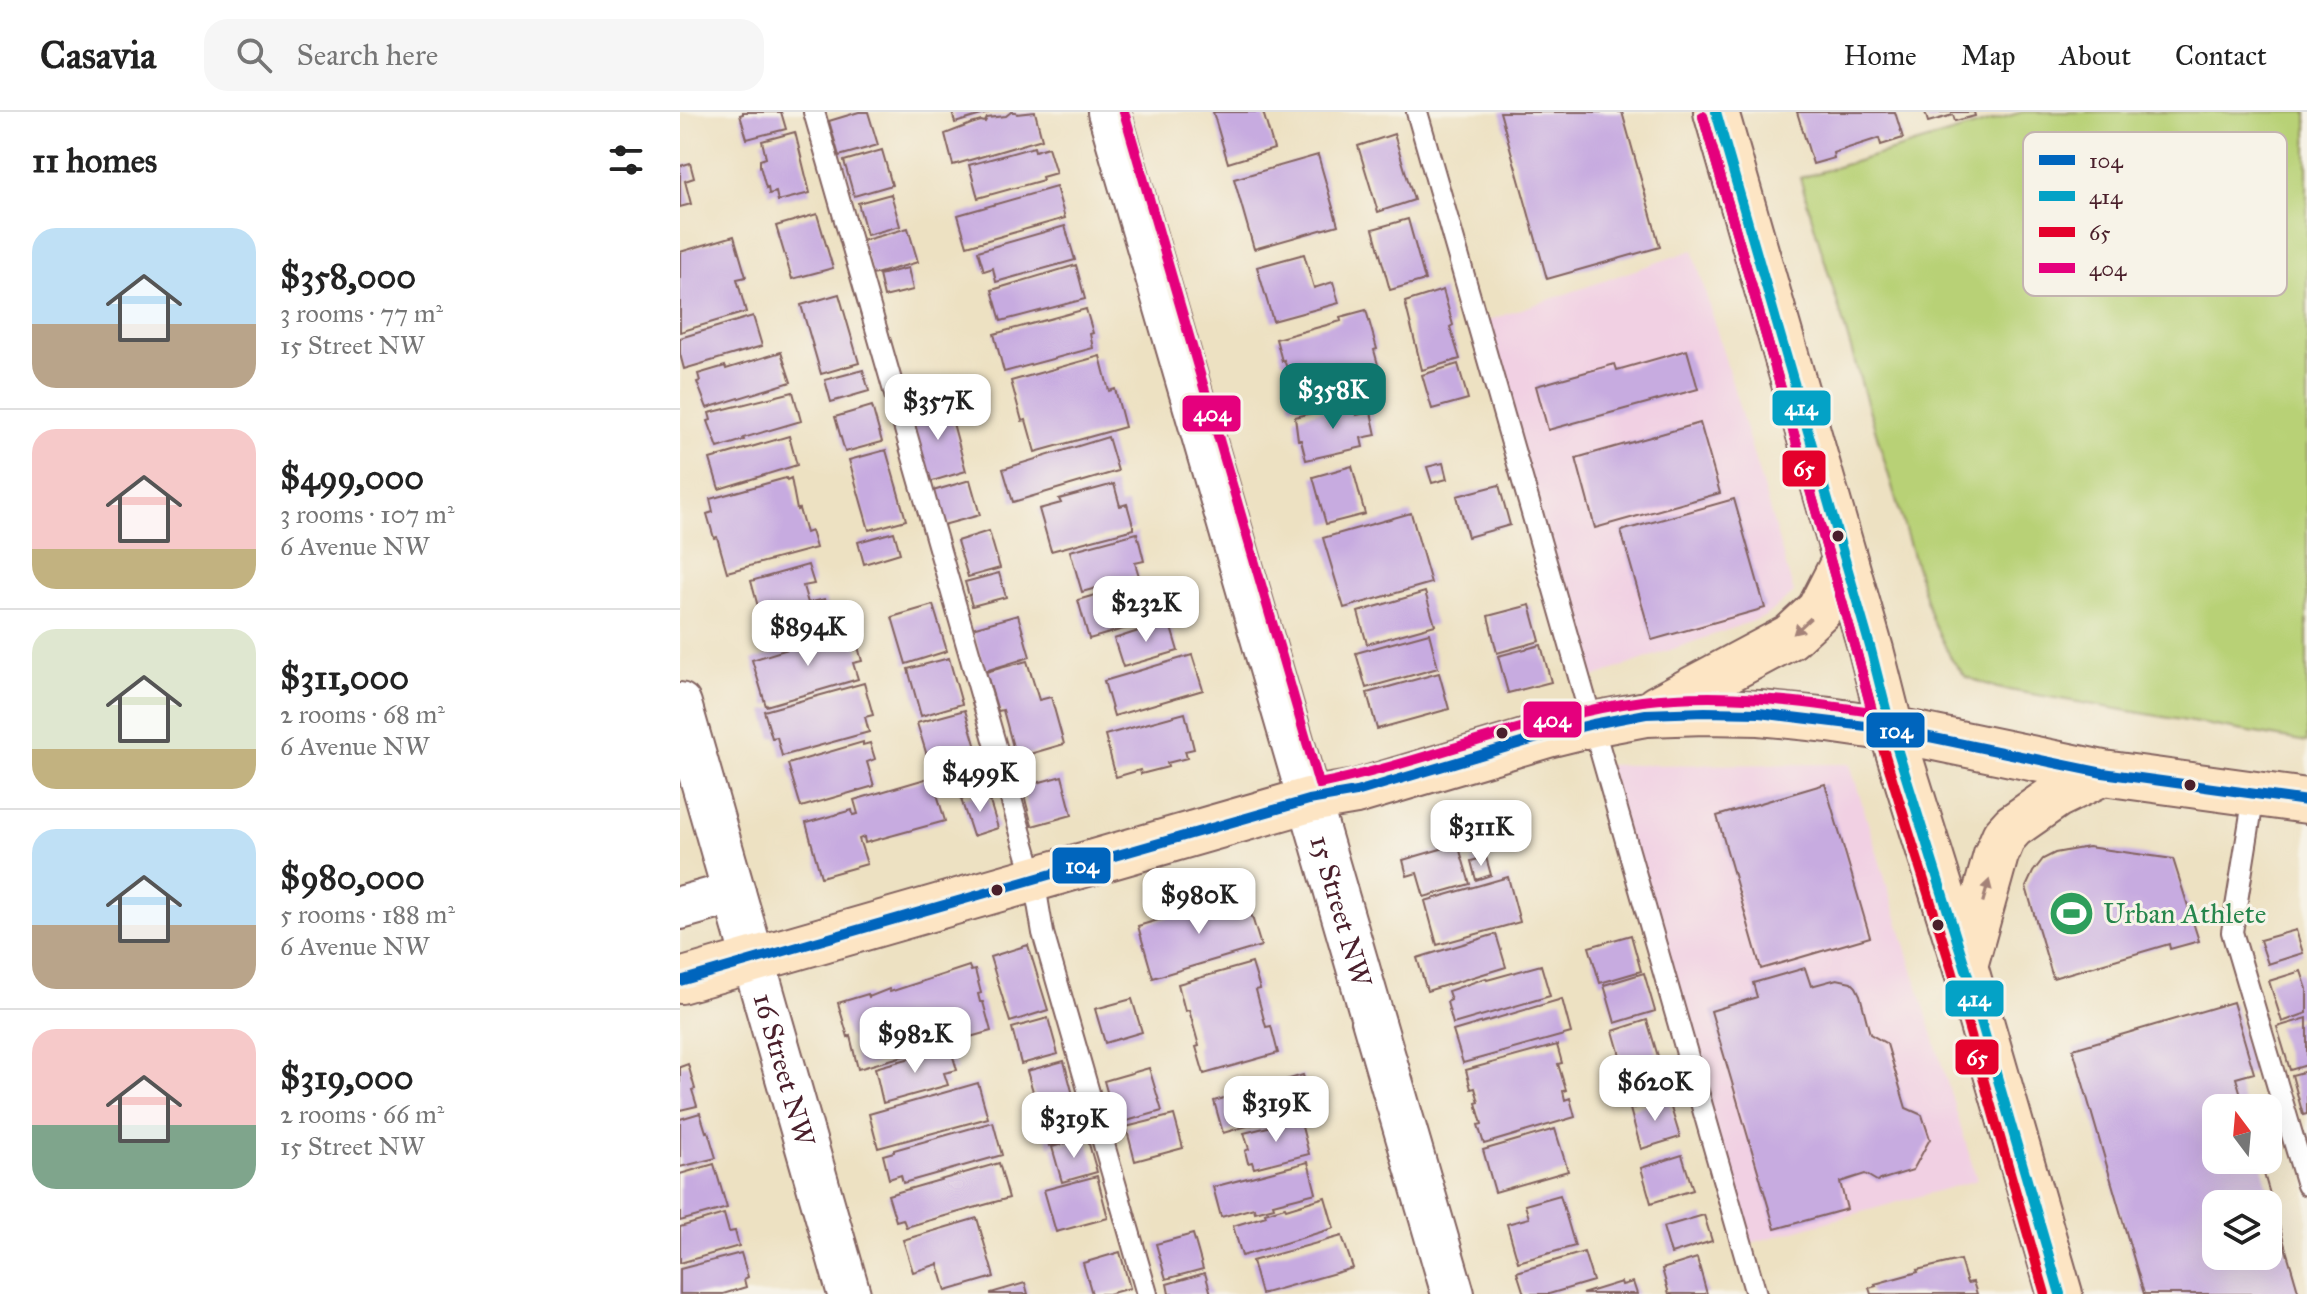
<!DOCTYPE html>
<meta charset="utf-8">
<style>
body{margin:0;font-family:"IM FELL Great Primer",serif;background:#f6f6f6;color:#222;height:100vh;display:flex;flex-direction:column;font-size:30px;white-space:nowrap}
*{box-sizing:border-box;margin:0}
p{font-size:26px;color:#767676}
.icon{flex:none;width:44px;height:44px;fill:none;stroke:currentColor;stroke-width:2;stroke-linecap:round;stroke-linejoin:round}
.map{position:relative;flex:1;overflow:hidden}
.drawer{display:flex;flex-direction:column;background:#fff;width:680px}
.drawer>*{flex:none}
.needle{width:52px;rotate:344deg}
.tools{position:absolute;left:1522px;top:982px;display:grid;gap:16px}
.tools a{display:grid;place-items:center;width:80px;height:80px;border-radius:16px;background:#fff;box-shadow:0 8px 32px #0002;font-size:40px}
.price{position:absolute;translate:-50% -68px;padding:0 18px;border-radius:16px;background:#fff;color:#222;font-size:26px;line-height:52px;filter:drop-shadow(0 2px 4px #0008)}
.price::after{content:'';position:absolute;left:50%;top:48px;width:24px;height:18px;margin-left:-12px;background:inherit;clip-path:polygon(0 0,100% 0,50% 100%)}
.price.current{background:#0f766e;color:#fff}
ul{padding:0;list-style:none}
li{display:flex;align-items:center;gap:24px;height:200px;padding:0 32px}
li+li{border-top:2px solid #e0e0e0}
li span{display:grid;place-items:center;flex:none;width:224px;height:160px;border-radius:24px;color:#555}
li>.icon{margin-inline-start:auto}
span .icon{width:96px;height:96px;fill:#fffc;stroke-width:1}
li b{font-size:34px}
h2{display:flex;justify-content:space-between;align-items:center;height:96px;padding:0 32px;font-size:34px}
header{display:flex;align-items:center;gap:48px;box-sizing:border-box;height:112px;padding:0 40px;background:#fff;border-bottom:2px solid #e0e0e0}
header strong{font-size:38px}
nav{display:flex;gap:44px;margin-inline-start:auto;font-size:28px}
.search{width:560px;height:72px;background:#f6f6f6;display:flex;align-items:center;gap:20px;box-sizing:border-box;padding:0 28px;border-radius:24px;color:#767676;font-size:30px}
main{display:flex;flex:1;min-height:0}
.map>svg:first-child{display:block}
.built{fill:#f1d0e3}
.green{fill:#b8d176;stroke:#817850;stroke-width:2}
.building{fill:#c7abe0;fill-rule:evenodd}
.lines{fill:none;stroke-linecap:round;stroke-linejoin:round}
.lane-casing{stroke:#836360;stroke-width:24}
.street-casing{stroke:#836360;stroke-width:46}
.secondary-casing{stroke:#836360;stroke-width:48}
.lane{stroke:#fff;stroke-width:20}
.street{stroke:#fff;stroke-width:42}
.secondary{stroke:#fde5c4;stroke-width:44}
.bus-1-casing{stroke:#f7f3e8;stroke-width:16}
.bus-2-casing{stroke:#f7f3e8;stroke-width:16}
.bus-3-casing{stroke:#f7f3e8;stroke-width:16}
.bus-4-casing{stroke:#f7f3e8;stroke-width:16}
.bus-1{stroke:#0065bd;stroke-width:10}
.bus-2{stroke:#04a2c6;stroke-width:10}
.bus-3{stroke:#e4002b;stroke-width:10}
.bus-4{stroke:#e5007d;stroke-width:10}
.oneway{fill:#a48278}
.bus-dot{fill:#4a1f2b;stroke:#f7f3e8;stroke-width:3}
.labels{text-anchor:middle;stroke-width:6;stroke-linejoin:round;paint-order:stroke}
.street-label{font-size:28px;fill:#4a1f2b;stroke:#f7f3e8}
.leisure-label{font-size:28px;fill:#27864d;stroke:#f7f3e8;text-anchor:start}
.key{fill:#f7f3e8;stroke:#c3b3af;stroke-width:2}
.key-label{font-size:22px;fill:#4a1f2b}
.line-badge{stroke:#f7f3e8;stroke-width:3}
.badge-label{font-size:22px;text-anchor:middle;font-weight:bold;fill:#fff}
</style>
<header>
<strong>Casavia</strong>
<div class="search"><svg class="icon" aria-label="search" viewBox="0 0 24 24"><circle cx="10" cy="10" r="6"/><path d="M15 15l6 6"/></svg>Search here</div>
<nav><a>Home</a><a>Map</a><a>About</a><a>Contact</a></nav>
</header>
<main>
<section class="drawer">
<h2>11 homes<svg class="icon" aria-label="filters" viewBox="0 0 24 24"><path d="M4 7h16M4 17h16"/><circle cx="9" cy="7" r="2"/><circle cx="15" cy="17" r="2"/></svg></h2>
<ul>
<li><span style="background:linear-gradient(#bfe0f5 60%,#b9a48a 0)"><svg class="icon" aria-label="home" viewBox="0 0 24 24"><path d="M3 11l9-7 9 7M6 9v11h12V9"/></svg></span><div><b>$358,000</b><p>3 rooms · 77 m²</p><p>15 Street NW</p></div></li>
<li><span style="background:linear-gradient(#f6c9c9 75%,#c2b280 0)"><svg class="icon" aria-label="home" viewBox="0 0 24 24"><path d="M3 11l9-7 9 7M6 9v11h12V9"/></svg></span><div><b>$499,000</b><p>3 rooms · 107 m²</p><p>6 Avenue NW</p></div></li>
<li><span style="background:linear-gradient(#dfe7d0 75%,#c2b280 0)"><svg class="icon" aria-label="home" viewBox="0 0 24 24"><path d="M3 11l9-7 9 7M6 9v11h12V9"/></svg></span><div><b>$311,000</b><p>2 rooms · 68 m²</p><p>6 Avenue NW</p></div></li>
<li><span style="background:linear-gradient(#bfe0f5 60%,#b9a48a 0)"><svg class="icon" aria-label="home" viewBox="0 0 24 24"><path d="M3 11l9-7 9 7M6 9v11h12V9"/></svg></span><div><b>$980,000</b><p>5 rooms · 188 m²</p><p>6 Avenue NW</p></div></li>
<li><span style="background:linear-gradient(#f6c9c9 60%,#7fa58c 0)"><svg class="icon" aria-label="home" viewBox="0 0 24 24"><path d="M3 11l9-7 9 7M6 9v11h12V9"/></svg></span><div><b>$319,000</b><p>2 rooms · 66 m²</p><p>15 Street NW</p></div></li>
</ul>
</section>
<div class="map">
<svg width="1627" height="1182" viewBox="0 0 1627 1182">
<rect width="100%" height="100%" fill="#f7f3e8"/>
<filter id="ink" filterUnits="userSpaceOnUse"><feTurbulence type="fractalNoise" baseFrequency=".0125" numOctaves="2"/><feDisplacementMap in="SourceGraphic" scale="16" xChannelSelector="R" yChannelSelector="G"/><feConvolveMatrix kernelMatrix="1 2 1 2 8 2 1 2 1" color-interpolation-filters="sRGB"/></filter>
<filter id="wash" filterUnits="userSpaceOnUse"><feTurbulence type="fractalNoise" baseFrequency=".006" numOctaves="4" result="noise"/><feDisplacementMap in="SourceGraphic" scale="32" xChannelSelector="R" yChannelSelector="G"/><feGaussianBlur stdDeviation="1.8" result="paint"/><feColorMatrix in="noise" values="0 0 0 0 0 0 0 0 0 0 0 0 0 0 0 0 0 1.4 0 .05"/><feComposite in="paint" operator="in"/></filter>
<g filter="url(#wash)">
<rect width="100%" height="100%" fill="#ede1c2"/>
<path class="built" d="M1013,138L1114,481L1084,505L902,569L795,213Z
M1170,652L1297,1068L1067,1132L927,653Z"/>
<path class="green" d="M1342,0H1627V630L1317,576L1286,565L1272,548L1252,508L1120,66Z"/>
<g id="blocks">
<path class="building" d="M63,0H101L106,17L67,27L60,3L63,2Z
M179,0H188L198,33L159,44L149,9Z
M272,0H308V1L275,11Z
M331,0H336L337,2L355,0L362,27L273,53L265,22L291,12L301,9L305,10L307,6L326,4Z
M533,0H583L594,37L548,51Z
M820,0H942L980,135L867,167Z
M1117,0H1215L1223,26L1201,33L1199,26L1153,41L1154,46L1133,52Z
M1245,0H1294L1295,4L1275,9L1273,3L1248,10Z
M115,20L130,81L98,89L96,80L89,82L88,75L86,76L80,54V48L86,46L82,29Z
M714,22L734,88L698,100L678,34Z
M354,35L355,39L368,35L376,61L362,65L363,68L298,86L289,53Z
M202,38L212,73L174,84L164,49Z
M638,43L658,113L574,137L554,67Z
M10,51L14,66L5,69L11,92L0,95V54Z
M376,75L385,106L287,134L278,103Z
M211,82L220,114L187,123L178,91Z
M137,102L153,156L112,167L96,114Z
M728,107L745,168L710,178L693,117Z
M385,114L395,148L316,170L313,156L304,159L298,139Z
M228,116L238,150L192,163L182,129Z
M54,124L66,165L57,167L66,200L0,220V140Z
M624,142L634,176L653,170L659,191L593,209L577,155Z
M396,153L405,187L321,209L312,178Z
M228,156L233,178L204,185L199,163Z
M763,178L773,213L770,215L780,247L742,258L725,190Z
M159,182L179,251L141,262L121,193Z
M406,197L413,221L410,222L413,236L324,260L314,222Z
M686,198L697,237L694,238L703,271L678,279L677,275L633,288L634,291L620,295L619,292L611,294L605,272L609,270L605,260L608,259L604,248L602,249L596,227L661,209L660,205Z
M73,204L82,234L4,257L0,242V226Z
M1007,238L1018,277L868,318L856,274L935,252L937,258Z
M101,240L111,270L27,296L17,270L20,269L18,262L45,254L46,257Z
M420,244L429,279L435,277L445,315L355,340L346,308L342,309L331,269Z
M778,252L788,287L752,297L742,263Z
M183,258L189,279L151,290L145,268Z
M113,280L121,309L63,326L64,328L38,336L28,309L31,308L29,301Z
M267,289L286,359L249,370L229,301Z
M673,291L676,303L691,300L696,323L681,326L683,335L626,348L621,328H618L615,305Z
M192,294L202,330L165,340L155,305Z
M1020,311L1040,381L915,416L896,346Z
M109,324L117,353L39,377L30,347Z
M428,325L438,359L333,390L323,357Z
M206,338L226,408L189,418L169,348Z
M763,351L767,367L752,371L747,355Z
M672,354L685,402L646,412L633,365Z
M106,366L107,368L111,366L117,398L119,397L126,421L131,419L136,436L47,460L37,425L34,426L27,402L33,400L30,387Z
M290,368L300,403L263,413L253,379Z
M434,372L440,394L447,392L454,417L371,439L359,397L381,391L379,387Z
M819,373L830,413L788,425L777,384Z
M1054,387L1085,496L972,528L941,419Z
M731,401L751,471L664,496L643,426Z
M309,419L320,456L288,465L277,429Z
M214,420L220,441L184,452L178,430Z
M457,421L464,449L455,451L459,464L402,480L390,439Z
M128,453L134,472L123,474L128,491L145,487L151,509L128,516L127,512L86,524L71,469Z
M319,461L326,485L292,494L285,470Z
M462,469L464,475L472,473L481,506L409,527L398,488Z
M745,480L755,513L687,532L678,500Z
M253,493L267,539L226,552L212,505Z
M850,493L860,529L817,541L808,504Z
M338,503L350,545L305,559L292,516Z
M489,509L498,539L443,555L434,527Z
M173,517L182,549L173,551L178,567L86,594L72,548Z
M749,521L758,556L686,576L676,541Z
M861,533L871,570L828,581L818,544Z
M512,543L523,578L434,604L424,569Z
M269,546L282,592L241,604L228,557Z
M347,549L359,588L371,585L384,632L336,646L323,598L318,599L306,560Z
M759,561L769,597L697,617L687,581Z
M184,571L193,603L185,605L189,620L102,644L97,625L92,626L84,599Z
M285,598L299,646L252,660L237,611Z
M505,601L514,637L505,639L507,646L487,651L488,655L461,662L460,658L436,665L425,623Z
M183,630V633L190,631L195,647L187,650L194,674L121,695L108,652Z
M382,664L392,703L352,714L342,675Z
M252,665L265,709L185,731L184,725L179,727L187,752L141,765L126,711L172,698L173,703L178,702L174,688Z
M1145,672L1190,825L1081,857L1037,704Z
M307,680L318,716L293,724L281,687Z
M778,732L790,772L744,785L737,761L727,764L723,748Z
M1408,735L1493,747L1519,829L1490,837L1489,832L1373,866L1346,775L1353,760L1363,747L1375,741Z
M806,745L811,763L796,768L791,749Z
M828,765L840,810L757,833L745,789Z
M565,782L581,834L473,866L458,814Z
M1616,818L1623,841L1588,852L1580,828Z
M816,822L826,855L747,879L737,846Z
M951,823L961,859L920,871L909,835Z
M348,833L368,898L330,910L310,845Z
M572,851L580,877L576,878L586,915L591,914L598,941L524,962L516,935L519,934L509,898L505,899L498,872Z
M861,853L870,884L773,912L767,890L771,888L768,879L806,866L807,868Z
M289,854L291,859L295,858L301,881L298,882L300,890H303L311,919L178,957L170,924L168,925L158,891L188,882L189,885L209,877L210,880Z
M1125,856L1131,874L1157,867L1171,870L1176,875L1180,883L1190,922L1207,932L1226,996L1242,1003L1250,1027L1233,1058L1197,1069L1185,1062L1160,1070L1167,1097L1095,1117L1031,899L1077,885L1073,871Z
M1621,859L1627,877V901L1602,910L1589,869Z
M964,861L975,899L935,911L924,873Z
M452,887L462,920L425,931L415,897Z
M882,887L891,921L783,951L773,919Z
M1553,890L1574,961L1556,966L1565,996H1536V1048H1580L1619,1182H1464L1393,937ZM1536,1092H1588V1144H1536Z
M368,906L378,942L341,952L332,916Z
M1627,906V953L1610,958L1597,915Z
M967,908L987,974L952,985L933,919Z
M877,933L882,951L878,952L886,978L883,979L885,988L890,986L895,1005L804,1032L798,1013L802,1012L796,991L799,990L795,976L791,977L786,958Z
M270,935L277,958L264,961L268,973L203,991L195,956Z
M384,949L393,983L357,993L347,959Z
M8,952L15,977L12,978L17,994L0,998V955Z
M469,956L482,999L436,1012L424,969Z
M1627,959V1002L1623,1003L1612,963Z
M623,963L633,995L543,1021L534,989Z
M298,971L308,1006L198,1036L189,1002Z
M396,983L408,1022L369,1034L358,995Z
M988,986L1000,1025L961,1037L950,997Z
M20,1001L26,1020L28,1019L36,1046L0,1055V1007Z
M494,1003L503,1036L455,1049L446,1015Z
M620,1007L629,1042L574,1056L572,1050L568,1051L565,1039L569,1037L564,1021Z
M313,1010L322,1043L223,1071L221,1063L209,1067L203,1043L214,1040V1038Z
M875,1017L888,1059L815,1080L803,1038Z
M407,1025L417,1060L382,1070L372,1035Z
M1002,1043L1013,1078L971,1091L961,1056Z
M628,1050L636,1081L593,1092L594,1095L575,1100L574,1096L541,1105L533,1075Z
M319,1051L329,1086L226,1115L223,1107L216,1109L208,1083Z
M34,1052L47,1096L0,1109V1062Z
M417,1064L428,1106L376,1120L364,1078Z
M880,1083L895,1134L838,1150L827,1112L849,1106L845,1093Z
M645,1085L654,1116L562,1144L553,1114L586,1104L585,1101L605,1095L606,1097Z
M44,1102L49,1120L55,1119L59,1134L0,1151V1115Z
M1024,1103L1032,1129L991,1142L983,1115Z
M297,1106L314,1165L266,1179L258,1152L233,1160L223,1128Z
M513,1122L523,1157L486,1167L476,1132Z
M662,1124L673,1156L581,1182L572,1149Z
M440,1140L450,1176L428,1182H412L403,1151Z
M904,1140L913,1169L869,1182H844L837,1160Z
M61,1141L68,1165L64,1167L66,1175L43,1182H0V1157Z
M1017,1146L1027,1182H989L982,1157Z
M1280,1148L1287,1171L1293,1170L1297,1182H1191L1189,1176L1196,1174L1195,1172L1238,1160L1237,1158Z
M525,1161L531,1182H489L487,1172Z
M941,1170L942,1173L953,1170L957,1182H902Z
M345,1171L348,1182H311V1181Z"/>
</g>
</g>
<g filter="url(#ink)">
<use href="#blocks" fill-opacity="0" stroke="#836360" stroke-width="2"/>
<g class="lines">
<defs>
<path id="lane" d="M134,0L354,767L363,821L467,1182
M737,0L1076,1182
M1574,683L1552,820L1627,1073"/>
<g id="street">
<path id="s1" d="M429,0L773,1182"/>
<path id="s2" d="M0,592L169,1182"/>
<path d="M0,796L54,781"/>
</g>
<path id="secondary" d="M1036,0L1191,538L1211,617L1285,854L1380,1182
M977,596L1110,525L1139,498L1164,449
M1285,854L1316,743L1324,724L1333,714L1376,684L1423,661
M0,869L629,688L676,680L868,623L913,612L966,602L1025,600L1079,601L1149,608L1211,617L1423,661L1627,689"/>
</defs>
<use href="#lane" class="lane-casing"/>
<use href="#street" class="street-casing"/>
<use href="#secondary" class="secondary-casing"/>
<use href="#lane" class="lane"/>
<use href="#street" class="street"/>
<use href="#secondary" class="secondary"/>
<defs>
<path id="bus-1" d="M0,869L629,688L676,680L868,623L913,612L966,602L1025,600L1079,601L1211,617L1423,661L1627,689"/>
<path id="bus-2" d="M1036,0L1191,538L1211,617L1285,854L1380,1182"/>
<path id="bus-3" d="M1023,4L1177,542L1198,621L1272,858L1365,1182"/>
<path id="bus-4" d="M444,0L639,672C748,650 852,604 962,589C1039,579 1117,589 1192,600L1177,542L1023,4"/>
</defs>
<use href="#bus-1" class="bus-1-casing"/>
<use href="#bus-2" class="bus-2-casing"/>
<use href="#bus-3" class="bus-3-casing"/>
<use href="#bus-4" class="bus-4-casing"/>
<use href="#bus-1" class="bus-1"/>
<use href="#bus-2" class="bus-2"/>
<use href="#bus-3" class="bus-3"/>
<use href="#bus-4" class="bus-4"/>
</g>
<defs><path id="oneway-solid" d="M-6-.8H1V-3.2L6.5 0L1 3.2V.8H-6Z" transform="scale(2)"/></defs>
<g class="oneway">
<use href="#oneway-solid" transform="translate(1122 514) rotate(137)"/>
<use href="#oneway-solid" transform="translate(1306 779) rotate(-74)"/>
</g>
</g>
<defs>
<symbol id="stadium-disc" viewBox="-11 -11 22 22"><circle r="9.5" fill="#2e9e5b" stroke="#f7f3e8"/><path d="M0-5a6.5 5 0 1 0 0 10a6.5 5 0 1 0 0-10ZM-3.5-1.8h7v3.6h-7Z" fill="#fff"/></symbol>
</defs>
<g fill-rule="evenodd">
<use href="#stadium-disc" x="1366" y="776" width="51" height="51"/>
</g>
<g class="bus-dot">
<circle cx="1158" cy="424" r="7"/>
<circle cx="822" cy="621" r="7"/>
<circle cx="1510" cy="673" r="7"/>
<circle cx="317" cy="778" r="7"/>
<circle cx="1258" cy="813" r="7"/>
</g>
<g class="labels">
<g class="street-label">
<text dy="10" stroke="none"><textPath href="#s1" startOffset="832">15 Street NW</textPath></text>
<text dy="10" stroke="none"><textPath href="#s2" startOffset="380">16 Street NW</textPath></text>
</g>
<g class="leisure-label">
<text x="1423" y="811">Urban Athlete</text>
</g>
</g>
<rect x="1343" y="20" width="264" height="164" rx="12" class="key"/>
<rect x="1359" y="43" width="36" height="10" fill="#0065bd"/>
<rect x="1359" y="79" width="36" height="10" fill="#04a2c6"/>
<rect x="1359" y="115" width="36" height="10" fill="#e4002b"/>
<rect x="1359" y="151" width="36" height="10" fill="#e5007d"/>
<g class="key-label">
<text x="1409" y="56">104</text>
<text x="1409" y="92">414</text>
<text x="1409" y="128">65</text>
<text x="1409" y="164">404</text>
</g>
<g class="line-badge">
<rect x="1091" y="277" width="61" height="38" rx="8" fill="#04a2c6"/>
<rect x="501" y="282" width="61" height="39" rx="8" fill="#e5007d"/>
<rect x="1101" y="337" width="46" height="39" rx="8" fill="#e4002b"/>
<rect x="842" y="588" width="61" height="39" rx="8" fill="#e5007d"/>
<rect x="1185" y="599" width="61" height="38" rx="8" fill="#0065bd"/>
<rect x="371" y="734" width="61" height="39" rx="8" fill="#0065bd"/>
<rect x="1264" y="867" width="61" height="39" rx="8" fill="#04a2c6"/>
<rect x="1274" y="926" width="46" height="38" rx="8" fill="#e4002b"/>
</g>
<g class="badge-label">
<text x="1121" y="303">414</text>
<text x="532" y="309">404</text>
<text x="1124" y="364">65</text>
<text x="872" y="615">404</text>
<text x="1216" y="626">104</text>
<text x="402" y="761">104</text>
<text x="1294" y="894">414</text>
<text x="1297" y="953">65</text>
</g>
</svg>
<div class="tools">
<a><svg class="needle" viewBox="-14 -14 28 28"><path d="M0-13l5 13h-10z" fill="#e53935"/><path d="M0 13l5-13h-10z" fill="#767676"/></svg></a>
<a><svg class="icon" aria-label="layers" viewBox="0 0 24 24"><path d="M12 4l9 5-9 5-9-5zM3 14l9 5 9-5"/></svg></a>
</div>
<b class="price current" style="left:653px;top:319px">$358K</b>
<b class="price" style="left:258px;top:330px">$357K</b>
<b class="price" style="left:466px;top:532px">$232K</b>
<b class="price" style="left:128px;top:556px">$894K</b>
<b class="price" style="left:300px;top:702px">$499K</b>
<b class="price" style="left:801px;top:756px">$311K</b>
<b class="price" style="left:519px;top:824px">$980K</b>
<b class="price" style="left:235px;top:963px">$982K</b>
<b class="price" style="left:975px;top:1011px">$620K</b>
<b class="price" style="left:596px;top:1032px">$319K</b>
<b class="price" style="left:394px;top:1048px">$319K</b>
</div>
</main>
